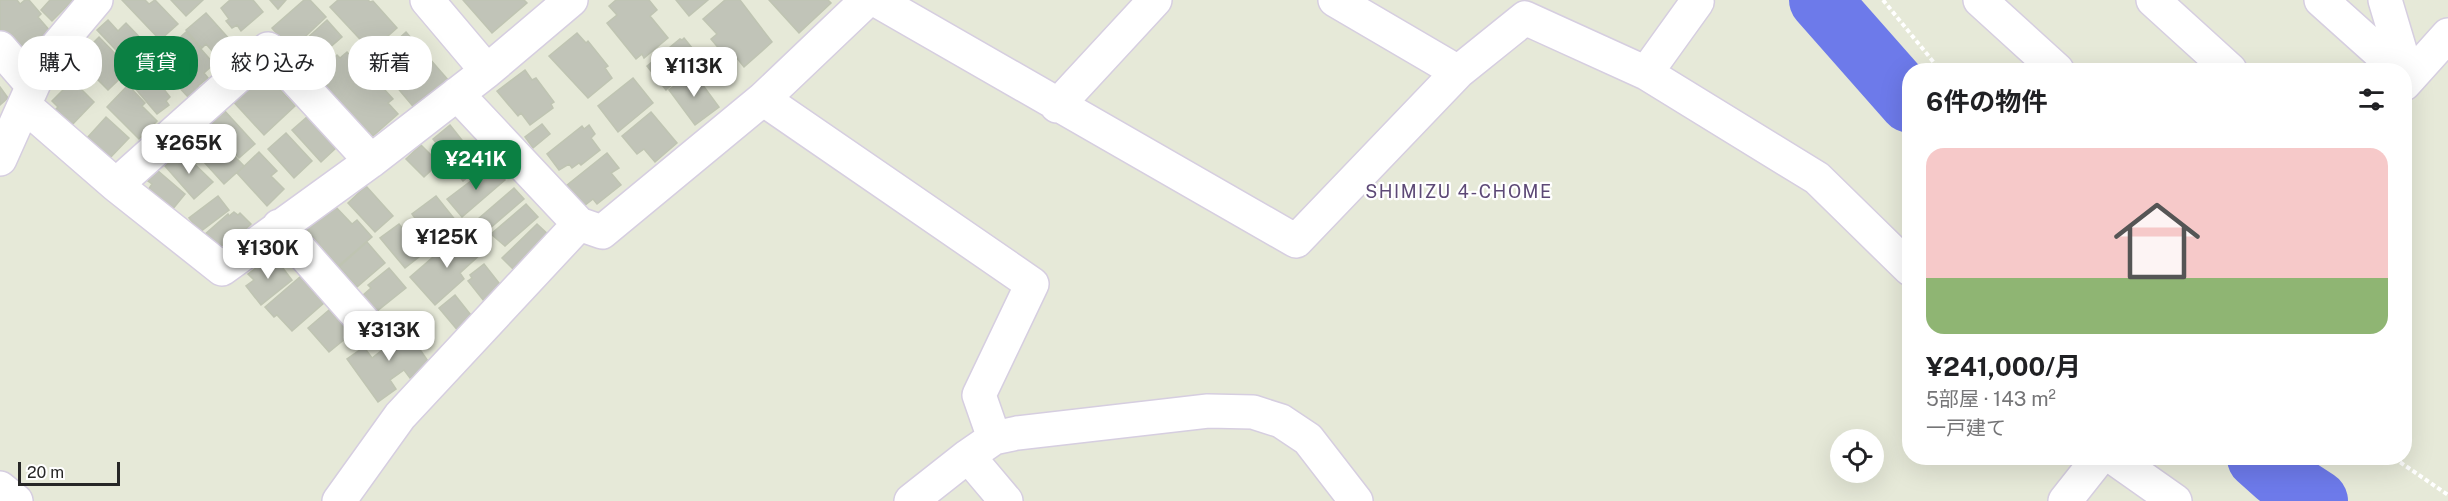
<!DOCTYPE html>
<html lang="ja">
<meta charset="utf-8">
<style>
body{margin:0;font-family:"Public Sans","Noto Sans JP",sans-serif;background:#f6f6f6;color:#202124;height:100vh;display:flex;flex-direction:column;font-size:22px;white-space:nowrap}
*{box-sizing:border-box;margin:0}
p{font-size:20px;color:#757577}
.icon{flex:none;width:33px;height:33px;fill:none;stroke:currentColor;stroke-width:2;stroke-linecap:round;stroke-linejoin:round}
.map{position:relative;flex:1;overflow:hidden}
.drawer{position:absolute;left:1902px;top:63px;width:510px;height:402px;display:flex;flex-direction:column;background:#fff;border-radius:24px;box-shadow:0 6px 24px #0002}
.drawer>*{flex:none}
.top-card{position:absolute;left:18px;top:36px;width:570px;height:54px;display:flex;gap:12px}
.controls{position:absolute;left:1830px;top:429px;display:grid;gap:12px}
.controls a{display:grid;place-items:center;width:54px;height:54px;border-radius:50%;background:#fff;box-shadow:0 6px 24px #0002;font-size:30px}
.scale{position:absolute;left:18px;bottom:15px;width:102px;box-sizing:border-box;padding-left:6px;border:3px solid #272727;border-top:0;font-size:16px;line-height:21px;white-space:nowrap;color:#272727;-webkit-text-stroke:4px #fff;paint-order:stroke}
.price{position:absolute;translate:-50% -51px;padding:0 14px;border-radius:12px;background:#fff;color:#222;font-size:20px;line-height:39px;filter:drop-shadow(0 2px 3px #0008)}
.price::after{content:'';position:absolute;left:50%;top:36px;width:18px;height:14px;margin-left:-9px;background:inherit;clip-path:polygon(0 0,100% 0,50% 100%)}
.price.current{background:#0b8043;color:#fff}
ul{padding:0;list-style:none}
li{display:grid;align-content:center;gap:12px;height:318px;padding:0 24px}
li+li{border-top:2px solid #e0e0e0}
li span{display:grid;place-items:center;height:186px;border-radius:18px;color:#555}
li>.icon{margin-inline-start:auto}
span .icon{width:108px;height:108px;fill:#fffc;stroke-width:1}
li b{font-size:26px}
h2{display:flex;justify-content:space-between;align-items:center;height:72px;padding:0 24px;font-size:26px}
.chip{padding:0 21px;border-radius:24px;background:#fff;box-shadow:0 6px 24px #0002;font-size:21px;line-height:54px}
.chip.current{background:#0b8043;color:#fff}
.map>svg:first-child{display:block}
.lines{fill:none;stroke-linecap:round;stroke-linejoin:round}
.river{stroke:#6d7aea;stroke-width:62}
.building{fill:#c1c4b8;stroke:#bfc4b2;stroke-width:1.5}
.minor-casing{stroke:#d6cee0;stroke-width:36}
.path{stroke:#fff;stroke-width:4;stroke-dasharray:4.5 3;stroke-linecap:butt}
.minor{stroke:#fff;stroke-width:33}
.labels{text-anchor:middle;stroke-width:4.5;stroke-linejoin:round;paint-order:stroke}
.neighbourhood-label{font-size:18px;letter-spacing:1.5px;fill:#5d4976;stroke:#fff}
</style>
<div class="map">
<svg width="2448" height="501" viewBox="0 0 2448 501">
<rect width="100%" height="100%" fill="#e6e9d8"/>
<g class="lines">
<path class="river" d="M1820,0L1910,102
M2258,458L2277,475L2317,501"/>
</g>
<path class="building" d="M0,0H17L20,4L25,0H29L41,14L38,17L50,31L34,45L32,42L19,54L0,32Z
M50,0H73L52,21L41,10Z
M122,0H145L149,4L155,0L178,24L160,40Z
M171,0H203L186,16Z
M230,0H253L263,12L241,31L237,25L232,28L226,21L229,19L221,8Z
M270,0H286L278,9Z
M304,0H310L326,17L291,50L272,28Z
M338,0H368L370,2L373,1L397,28L371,51L330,7Z
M463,0H524L527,3L492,33Z
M616,0H649L657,10L650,16L668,38L644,58L642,54L636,59L607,23L617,15L609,6Z
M676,0H708L689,16Z
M725,0H740L772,42L744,67L732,52L726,57L711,39L717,34L703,19Z
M769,0H828L831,3L799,33Z
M206,13L240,51L229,61L217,48L213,52L206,44L202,48L186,30Z
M108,20L118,31L126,23L151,49L132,67L97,30Z
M327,20L342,37L305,69L291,53Z
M186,32L214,64L204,73L208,78L198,86L200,89L189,98L161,68L156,59Z
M406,32L426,55L394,83L374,61Z
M577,33L586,43L588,41L608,66L605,68L612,78L588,98L549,56Z
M99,37L130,69L108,90L77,59Z
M684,38L701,59L666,90L647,66L680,39L682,40Z
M347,52L351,57L354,54L364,65L359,69L371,83L375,79L393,99L388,103L398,114L373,136L369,131L363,135L318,83L321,81L318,77L325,71L323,68L337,55L340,58Z
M429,58L449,81L416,110L396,86Z
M525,70L532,80L536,78L554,102L551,104L553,108L530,125L521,113L518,116L497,91Z
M259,71L270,83L272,81L295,106L264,135L230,98Z
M151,73L170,97L166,101L169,105L157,114L134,87Z
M691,73H694L719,107L695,125L669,90Z
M70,78L94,102L71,126L55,110L58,107L52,101L67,86L64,84Z
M633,78L653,103L618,132L598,106Z
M128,85L145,103L142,106L157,121L139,139L107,107Z
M0,87L8,98L0,105Z
M223,109L255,144L239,158L207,124Z
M651,112L677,143L655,162L644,149L637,154L622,136Z
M308,116L336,148L321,162L292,130Z
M106,117L129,138L109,159L87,138Z
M202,123L244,166L224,184L184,140Z
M542,124L550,134L533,148L525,137Z
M450,125L465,144L451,156L450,154L447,156L433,139Z
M589,125L595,134L591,138L600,150L581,165L579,163L572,168L569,164L559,170L547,154L582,126L584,129Z
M286,133L312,161L294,178L268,149Z
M421,145L439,163L424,177L406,159Z
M472,145L486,162L463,181L449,165Z
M181,151L213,182L194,199L165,166Z
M259,152L277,171L271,176L284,189L267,206L237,173Z
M607,153L619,168L611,173L621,185L597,204L593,199L584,206L567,185Z
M492,165L505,180L462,217L447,199Z
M157,170L185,194L172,210L148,190L152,184L148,181Z
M366,186L393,216L375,232L348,203Z
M514,188L524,199L481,236L471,225Z
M218,196L229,210L200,232L189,218Z
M436,196L456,221L435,238L428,228L424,231L412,214Z
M333,204L352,224L357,220L372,237L338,266L305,228Z
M526,204L538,217L505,246L491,234Z
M234,212L238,215L240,213L251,224L247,228L250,230L229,248L224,244L217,250L204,235L228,214L229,216Z
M399,224L407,234L414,228L426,243L420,248L424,253L405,268L380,238Z
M537,224L551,237L516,272L502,258Z
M466,232L483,252L460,273L464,279L435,305L410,277L440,251L442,253Z
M367,242L385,263L357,287L339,267Z
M273,255L292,280L261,305L246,286L254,280L248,274Z
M484,264L503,288L484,301L468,281L472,278L470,275Z
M389,268L406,288L376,312L363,295L371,288L368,285Z
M301,276L324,303L292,331L277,315L274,317L265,307Z
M455,295L474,319L459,332L439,308Z
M329,310L351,334L329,352L308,328Z
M401,322L430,364L410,378L404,370L390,380L396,389L378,402L347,359L364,347L372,358L386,347L382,341L390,335L387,331Z"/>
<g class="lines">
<defs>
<path id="minor" d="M427,0L487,71
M876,0L1296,241L1458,72L1525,18L1646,73L1817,178L1910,269
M1335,0L1458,72
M1980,0L2057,70
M2153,0L2230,70
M2321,0L2399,70
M2385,0L2408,77
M0,48L32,85
M1646,73L1697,2L1696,0
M2404,84L2448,35
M457,94L579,224L602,232L763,99L867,0
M763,99L1032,284L979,395L994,438
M25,106L116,185L222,269L371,161L487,71L571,0
M1057,106L1155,0
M0,159L43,63L96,0
M116,185L268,49L371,161
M279,226L369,328
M968,456L1006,501
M2114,458L2175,501
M0,488L16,501
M339,501L400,416L579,224
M911,501L968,456L994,438L1017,433L1208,411L1253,412L1281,421L1308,439L1356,501
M2065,501L2099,458"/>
</defs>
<use href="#minor" class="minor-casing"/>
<path class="path" d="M1883,0L1940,70
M2394,458L2448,495"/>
<use href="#minor" class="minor"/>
</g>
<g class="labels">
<g class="neighbourhood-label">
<text x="1459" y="198">SHIMIZU 4-CHOME</text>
</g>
</g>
</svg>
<div class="controls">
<a><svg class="icon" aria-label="locate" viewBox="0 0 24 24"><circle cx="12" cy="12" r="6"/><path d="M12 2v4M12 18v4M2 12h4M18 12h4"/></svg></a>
</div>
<div class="scale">20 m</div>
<b class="price" style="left:694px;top:98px">¥113K</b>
<b class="price" style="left:189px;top:175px">¥265K</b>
<b class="price current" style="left:476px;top:191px">¥241K</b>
<b class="price" style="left:447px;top:269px">¥125K</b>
<b class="price" style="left:268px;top:280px">¥130K</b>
<b class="price" style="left:389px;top:362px">¥313K</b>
<div class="top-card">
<a class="chip">購入</a>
<a class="chip current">賃貸</a>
<a class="chip">絞り込み</a>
<a class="chip">新着</a>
</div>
<section class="drawer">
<h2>6件の物件<svg class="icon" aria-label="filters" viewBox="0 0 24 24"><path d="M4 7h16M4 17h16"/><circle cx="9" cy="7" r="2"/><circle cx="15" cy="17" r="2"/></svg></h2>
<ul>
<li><span style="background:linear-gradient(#f6c9c9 70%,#8fb573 0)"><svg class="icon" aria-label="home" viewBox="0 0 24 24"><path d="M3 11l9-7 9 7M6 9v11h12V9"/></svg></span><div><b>¥241,000/月</b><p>5部屋 · 143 m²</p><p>一戸建て</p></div></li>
</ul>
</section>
</div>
